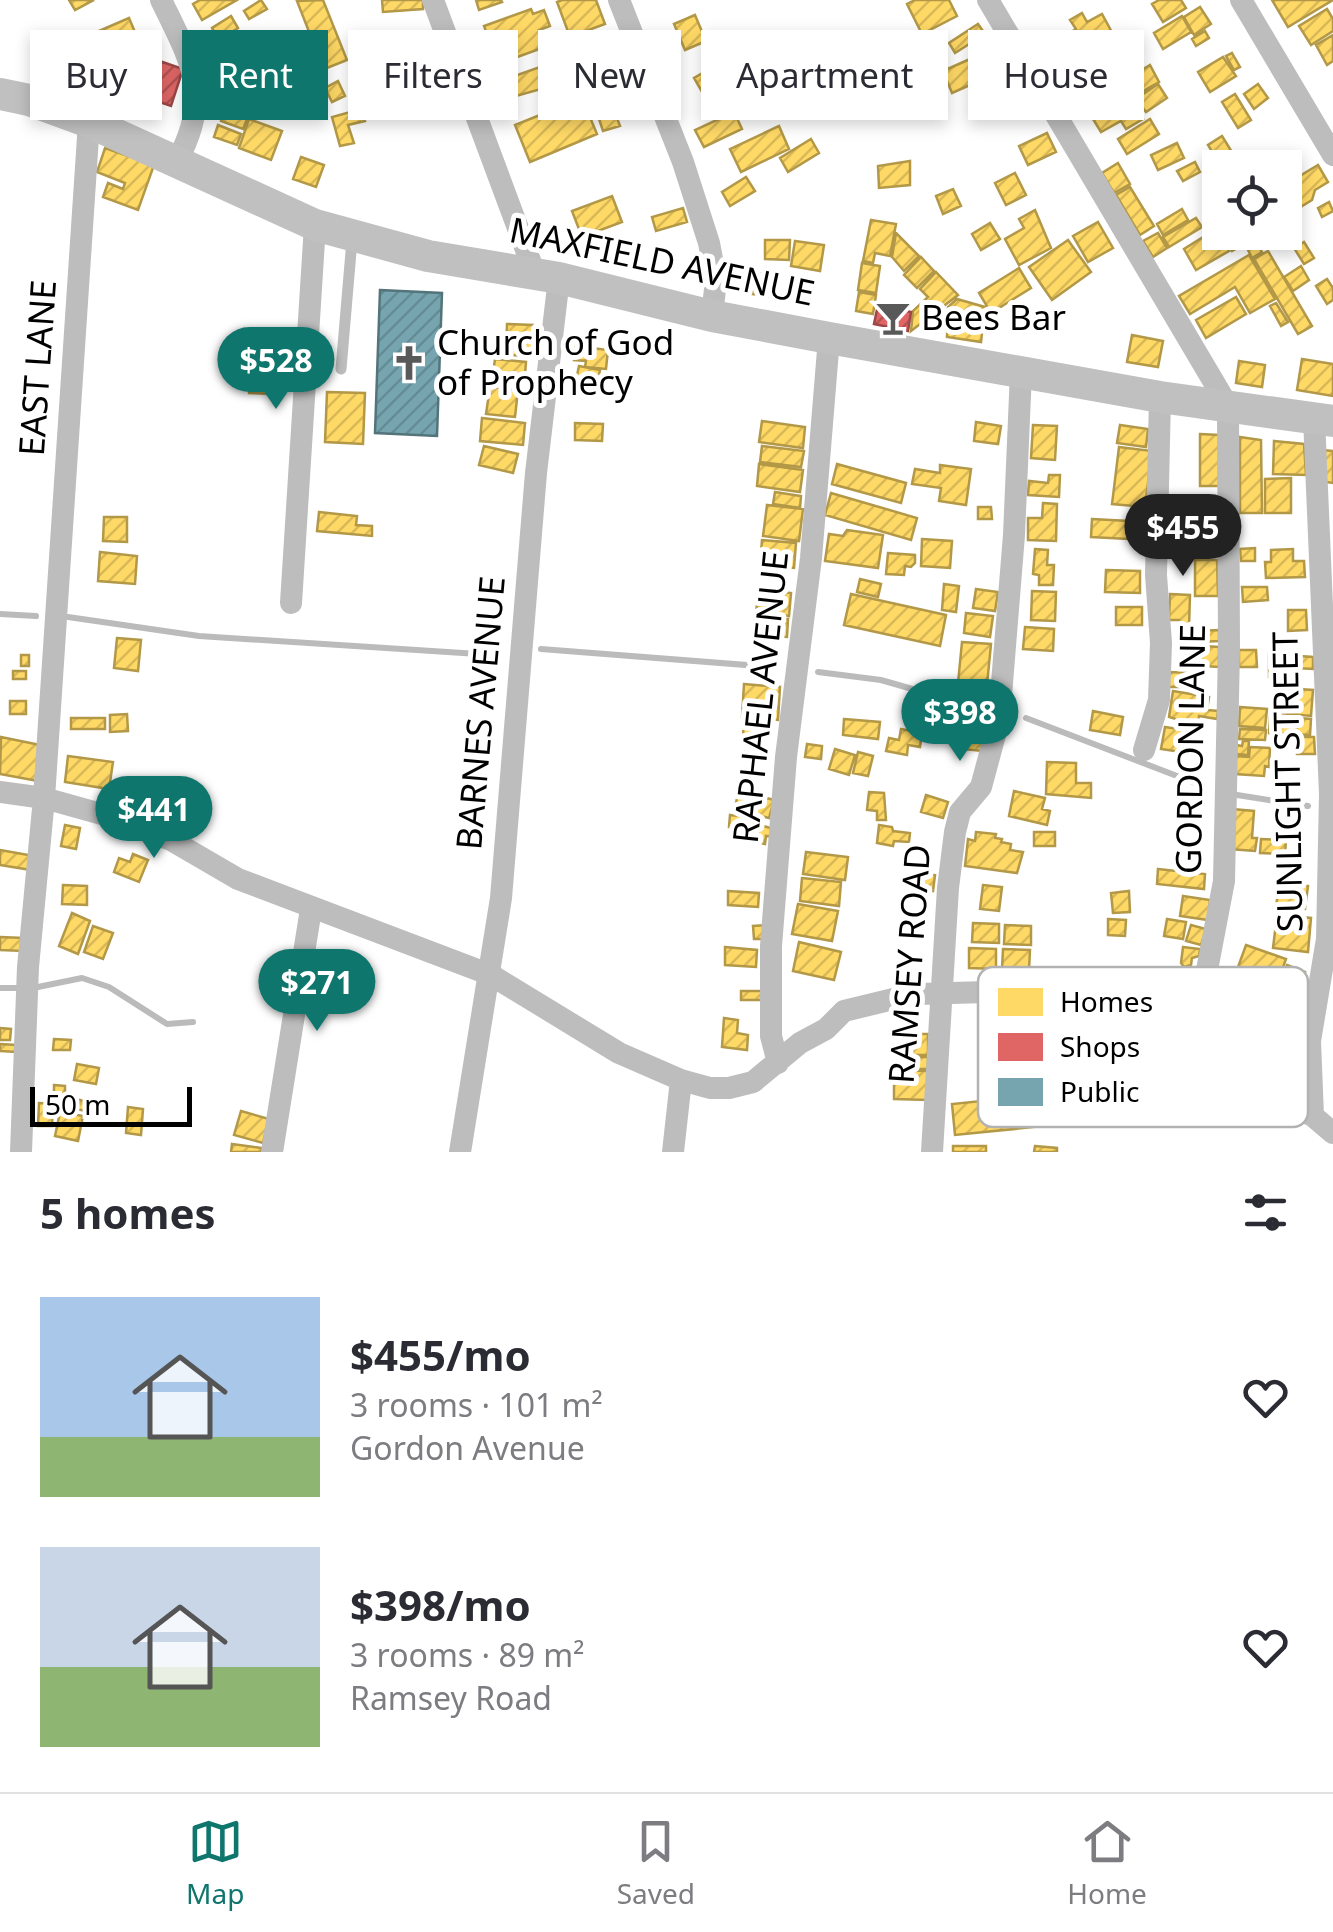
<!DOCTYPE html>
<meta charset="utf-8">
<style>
body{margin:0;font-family:"Noto Sans",sans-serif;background:#f7f7f7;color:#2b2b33;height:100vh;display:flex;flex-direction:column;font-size:38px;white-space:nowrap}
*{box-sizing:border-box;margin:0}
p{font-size:32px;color:#7c7c81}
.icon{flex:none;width:55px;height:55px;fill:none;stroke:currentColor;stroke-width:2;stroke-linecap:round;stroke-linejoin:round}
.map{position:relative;height:1152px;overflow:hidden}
.sheet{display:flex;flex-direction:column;background:#fff;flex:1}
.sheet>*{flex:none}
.guide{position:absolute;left:30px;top:30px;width:1275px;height:90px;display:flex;gap:20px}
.controls{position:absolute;left:1202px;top:150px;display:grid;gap:20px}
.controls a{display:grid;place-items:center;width:100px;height:100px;border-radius:0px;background:#fff;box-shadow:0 5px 15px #0003;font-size:50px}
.scale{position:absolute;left:30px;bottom:25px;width:162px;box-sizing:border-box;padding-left:10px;border:5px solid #000;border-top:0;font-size:28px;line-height:35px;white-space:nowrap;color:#000;-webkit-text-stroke:8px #fff;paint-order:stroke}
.price{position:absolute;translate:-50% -85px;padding:0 22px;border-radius:35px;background:#0f766e;color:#fff;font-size:32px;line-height:65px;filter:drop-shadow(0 2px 5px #0008)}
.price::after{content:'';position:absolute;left:50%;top:60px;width:30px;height:22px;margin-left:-15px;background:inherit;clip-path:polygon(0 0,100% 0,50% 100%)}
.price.current{background:#222;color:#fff}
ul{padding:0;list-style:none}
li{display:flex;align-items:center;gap:30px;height:250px;padding:0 40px}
li span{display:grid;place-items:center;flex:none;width:280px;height:200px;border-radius:0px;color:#555}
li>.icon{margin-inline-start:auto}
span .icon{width:120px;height:120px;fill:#fffc;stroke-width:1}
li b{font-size:42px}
h2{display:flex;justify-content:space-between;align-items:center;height:120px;padding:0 40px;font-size:42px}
.pill{padding:0 35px;border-radius:0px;background:#fff;box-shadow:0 5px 15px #0003;font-size:35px;line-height:90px}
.pill.current{background:#0f766e;color:#fff}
.dock{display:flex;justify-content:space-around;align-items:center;height:140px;border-top:2px solid #e1e1e2;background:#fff;font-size:28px;color:#7c7c81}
.dock a{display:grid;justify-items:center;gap:5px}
.dock .current{color:#0f766e}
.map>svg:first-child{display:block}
.homes{fill:url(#homes-hatch);stroke:#b29847;stroke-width:2.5}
.shops{fill:url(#shops-hatch);stroke:#9d4747;stroke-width:2.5}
.public{fill:url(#public-hatch);stroke:#53747a;stroke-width:2.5}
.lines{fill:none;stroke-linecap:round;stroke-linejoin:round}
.stream{stroke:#bbb;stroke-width:6}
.lane{stroke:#bdbdbd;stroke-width:11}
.street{stroke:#bdbdbd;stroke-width:22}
.secondary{stroke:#c0c0c0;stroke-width:32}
.labels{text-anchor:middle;stroke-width:10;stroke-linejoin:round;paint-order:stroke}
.street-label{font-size:35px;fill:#000;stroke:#fff}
.poi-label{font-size:35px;fill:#000;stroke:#fff;text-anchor:start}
.key{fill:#fff;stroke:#b2b2b2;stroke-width:2.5}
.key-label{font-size:28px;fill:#000}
</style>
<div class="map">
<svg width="1333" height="1152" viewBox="0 0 1333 1152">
<defs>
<pattern id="homes-hatch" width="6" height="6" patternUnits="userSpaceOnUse" patternTransform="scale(2.5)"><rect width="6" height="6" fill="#ffd966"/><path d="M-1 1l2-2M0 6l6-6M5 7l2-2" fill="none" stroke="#d9b857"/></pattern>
<pattern id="shops-hatch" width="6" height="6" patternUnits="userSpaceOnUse" patternTransform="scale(2.5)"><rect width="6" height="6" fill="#e06666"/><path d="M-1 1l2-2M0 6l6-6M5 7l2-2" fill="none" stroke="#b35252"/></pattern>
<pattern id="public-hatch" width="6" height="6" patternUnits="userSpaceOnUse" patternTransform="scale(2.5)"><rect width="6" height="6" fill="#76a5af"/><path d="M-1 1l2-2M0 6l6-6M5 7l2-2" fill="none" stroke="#648c95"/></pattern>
</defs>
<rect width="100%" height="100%" fill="#fff"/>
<path class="homes" d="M69,0H94L75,10Z
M200,0H237L202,20L193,4Z
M261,0L267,9L249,19L244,11Z
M323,0L347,60L297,80L288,58L315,47L297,1Z
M382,0H423V9L383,12Z
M476,0H501L502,2L479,10Z
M562,0H596L605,24L570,37L557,2Z
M915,0H949L957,16L922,34L907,4Z
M1159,0H1181L1186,8L1163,22L1152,4Z
M1272,0H1333L1288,27Z
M1200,7L1211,24L1194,35L1184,17Z
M531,9L533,14L544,10L550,26L539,30L545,47L498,64L484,26Z
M1327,9L1333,19V31L1311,45L1299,26Z
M1082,13L1087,22L1102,14L1114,36L1105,42L1109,49L1078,67L1061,38L1076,29L1070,20Z
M695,15L706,41L685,50L674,24Z
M231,16L238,28L219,40L212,28Z
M1182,16L1191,32L1163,49L1154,33Z
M129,18L140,44L135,46L130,79L111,76L114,55L92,64L86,50L77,54L71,43Z
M978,24L985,34L955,53L949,43Z
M1205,31L1209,38L1196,46L1192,39Z
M607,35L617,59L602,66L591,41Z
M1333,35V61L1327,65L1316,45Z
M886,42L896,62L868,76L857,56Z
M417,44H438V68L417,67Z
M586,45L594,63L571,73L563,55Z
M45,50L60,51L59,76L43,74Z
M743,50L753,68L705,97L694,78Z
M1232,53L1240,67L1234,70L1226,56Z
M1223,57L1236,76L1210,92L1198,72Z
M970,59L979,81L952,93L943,71Z
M551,63L559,84L516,96L509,78Z
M1150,65L1159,82L1131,98L1122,82Z
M786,69L796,99L776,105L766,75Z
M1101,75L1107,84L1091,93L1086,83Z
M764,76L776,105L745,117L734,88Z
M111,79L131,82L129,100L108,97Z
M447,79L453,90L435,98L430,87Z
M1080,80L1088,94L1071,104L1063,90Z
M338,81L345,96L332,102L325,88Z
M258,84L264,97L246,105L240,92Z
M1158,84L1167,98L1146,112L1136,99Z
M1258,84L1268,98L1254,109L1244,94Z
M421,85L426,97L413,101L417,110L409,113L402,92Z
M1109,90L1116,102L1092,117L1085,105Z
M1235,94L1251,120L1238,128L1222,102Z
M582,98L597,134L530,162L515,125Z
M1131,100L1143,119L1126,129L1121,121L1101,132L1093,119Z
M612,105L620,126L603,131L596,110Z
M225,109L248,117L243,129L221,121Z
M361,109L365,121L348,125L354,143L340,146L332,117Z
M734,112L742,129L704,147L695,130Z
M249,119L282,131L271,160L239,148Z
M1150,119L1159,134L1127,154L1118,139Z
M218,125L241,134L237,145L214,137Z
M779,126L789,149L741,172L730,149Z
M1047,133L1056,152L1028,165L1019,146Z
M1222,136L1235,157L1220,165L1208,145Z
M811,139L819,153L788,172L780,158Z
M1177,143L1184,158L1158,170L1151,155Z
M105,148L154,165L138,210L103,197L108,183L123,189L125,183L97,172Z
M301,157L324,165L316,187L293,179Z
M910,161V185L879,188L878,166Z
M1195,162L1200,172L1183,181L1177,171Z
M1118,163L1130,184L1114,193L1102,173Z
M1318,165L1328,182L1315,190L1312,200L1286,216L1285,185Z
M1015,173L1026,195L1006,205L995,183Z
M746,177L755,191L730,206L722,192Z
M1130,187L1154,226L1140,235L1116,195Z
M953,189L961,206L943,214L936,196Z
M612,196L622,222L582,237L572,211Z
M1329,202L1333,211L1322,217L1318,208Z
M683,208L687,222L656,231L652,217Z
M1182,209L1188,220L1163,235L1157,224Z
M1035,210L1051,248L1019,265L1005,239L1024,228L1019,219Z
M1196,218L1202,227L1169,247L1163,237Z
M871,220L896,224L890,256L875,253L873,263L863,261Z
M1098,222L1113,248L1088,262L1073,236Z
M990,223L1000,239L981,250L972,234Z
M1216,229L1229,251L1196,270L1184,249Z
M1221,232H1237L1244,244L1232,251Z
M1240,232H1254L1257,238L1247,243Z
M896,233L919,256L904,271L892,257Z
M1158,233L1167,248L1153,257L1143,241Z
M765,240H790L789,260L765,259Z
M1068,240L1091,272L1052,300L1029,267Z
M795,241L824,245L820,271L791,266Z
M1304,242L1314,258L1304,264L1294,248Z
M1256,243L1262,252L1252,258L1247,248Z
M1268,251L1312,326L1298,334L1254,259Z
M1249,255L1275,299L1250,313L1235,287L1190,314L1179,296Z
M921,257L934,271L917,288L904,275Z
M862,263L880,266L876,293L858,290Z
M1301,266L1309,280L1293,291L1284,277Z
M1019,268L1031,288L991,313L979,293Z
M749,272L779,276L776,298L752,294L753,281L748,280Z
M936,272L958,295L911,331L913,311L928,297L920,289Z
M1327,279L1333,288V300L1327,304L1316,286Z
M859,292L876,295L873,314L856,311Z
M1236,297L1246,314L1206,338L1196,320Z
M957,299L985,307L981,342L947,337L948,307Z
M1276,303L1288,322L1281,326L1270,306Z
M507,324L533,325L532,356L506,355Z
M1132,335L1163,341L1158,367L1127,362Z
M249,342H276V394L249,393Z
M576,346L608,350L606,369L585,367L586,361L574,360Z
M495,359L526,362L525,374L506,372L505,381H497L498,374L493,373Z
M1302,359L1333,364V396L1297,390Z
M1239,361L1265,365L1262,387L1236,383Z
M579,366L600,370L597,384L576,380Z
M578,382L593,385L591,396L576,393Z
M490,387L518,390L515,417L486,414Z
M327,392L365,393L363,444L325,442Z
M482,418L525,423L523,445L480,441Z
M762,421L805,427L803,448L759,442Z
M976,422L1001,426L998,444L974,441Z
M575,423L603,424L602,441L575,440Z
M1033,425L1057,426L1055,460L1031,458Z
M1120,425L1148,429L1146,447L1117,443Z
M1200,434L1219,435V486H1200Z
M1240,437L1261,440L1262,513H1240Z
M1274,441L1304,444L1306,475L1273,474Z
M484,446L518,454L513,473L479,465Z
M762,446L804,451L801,467L760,462Z
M1119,447L1152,451L1145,507L1112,504Z
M1322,450L1333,451V483L1320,481Z
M759,464L803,470L800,492L757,486Z
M837,464L906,483L901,503L832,484Z
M940,465L971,469L966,505L939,501L941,488L912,484L915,469L940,473Z
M1049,475H1060L1059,497L1028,495L1029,481L1048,483Z
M1291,478V513H1265V479Z
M775,492L801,496L800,508L773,504Z
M831,493L917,518L911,540L825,515Z
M1198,499H1215V526H1198Z
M1043,503L1057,504L1056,541L1028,540V518H1042Z
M767,505L803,509L799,541L763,536Z
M978,507H991L992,519H978Z
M319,512L357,516L356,525L372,526V536L317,531Z
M104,517H127V542L103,541Z
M1092,519L1129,521L1128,539L1091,537Z
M847,530L883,535L878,568L825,561L829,534L843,536Z
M1216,530L1217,556L1172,557L1171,532Z
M922,539L952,541L950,568L921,566Z
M762,540L796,543L794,568L760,565Z
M1255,548V561H1241L1240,549Z
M1035,549L1048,550L1047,565H1054L1053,585H1039V575L1033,574Z
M1293,549V561H1304L1305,577L1266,578L1265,562H1271V550Z
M100,552L137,556L135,584L98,581Z
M888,553L915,555V563L911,567L905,566L904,575L886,574Z
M1195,560H1217L1218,596H1195Z
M1106,570L1140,571V593L1105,592Z
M860,579L881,584L878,597L857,592Z
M944,584L959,586L956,612L942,610Z
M1242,587H1267L1268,600L1243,602Z
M759,589L791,593L789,616L756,612Z
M976,589L998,592L995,611L973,608Z
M1032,591L1056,592L1055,621L1031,620Z
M851,594L946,615L940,646L844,625Z
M1170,594L1190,595L1189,627H1179V620H1169Z
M1116,607H1142V625H1116Z
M1288,610H1306L1307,630L1288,631Z
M966,613L993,616L990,637L964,633Z
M773,619H788L787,637L771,636Z
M1025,627L1054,629L1053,651L1023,649Z
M1219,630V641L1198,642L1197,631Z
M117,638L141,640L138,671L114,668Z
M962,642L991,644L987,685L958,683Z
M1186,645L1219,647V667L1185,665Z
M1239,650H1256L1257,667H1239Z
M1269,654L1313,657V669L1295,668V678L1269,677Z
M21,655H29V666H21Z
M13,671H26V679H13Z
M1168,672L1196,673V687H1168Z
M744,684L780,687L778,720L742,717Z
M1282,688L1313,690L1311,716L1280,713Z
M1173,691L1209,697L1207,710L1218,711L1217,719L1199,716L1198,723L1191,724L1169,717Z
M10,701H26V714H10Z
M1240,707L1267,709L1265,728L1239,726Z
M1093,711L1123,717L1120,735L1090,730Z
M127,714L128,731L110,732V715Z
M1270,716L1311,719L1310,735L1269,733Z
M71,718H105V729H71Z
M844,719L880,722L878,739L843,735Z
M744,721L769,723L768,738L743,736Z
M958,727L984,729L982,751L962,749L963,744L957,743Z
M1165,727L1191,731L1188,753L1161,749Z
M901,729L922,733L920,747L908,745L907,755L886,751L889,738L899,740Z
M1240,729L1266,730L1265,740L1239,739Z
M1,737L45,746L38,781L0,774Z
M1297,737H1314L1315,754H1297Z
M1243,741H1249L1248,755L1235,754L1236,745L1242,746Z
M807,744L822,746L821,759L805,757Z
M1250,747L1270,748L1269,767L1265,766L1264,776L1235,774V756L1249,757Z
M835,749L855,755L849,775L829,769Z
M858,752L873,756L868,776L853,773Z
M68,756L113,762L109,789L65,782Z
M1047,762L1076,763V783H1091V798L1046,794Z
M739,791L774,800L769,818L734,810Z
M1014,791L1045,798L1042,809L1050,811L1047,825L1009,816Z
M869,792L884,793L886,820H877V811L867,810Z
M926,795L948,802L943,818L921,812Z
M1232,809L1254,811L1252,838H1257L1255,851L1229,849Z
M730,815L749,817V822L774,829L775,837L766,836L765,844L735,838L736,827H729Z
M65,825L80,828L76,849L61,846Z
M879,825L892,827L893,831L910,833L909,842L894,841L893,846L877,843Z
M976,832L996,834L995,838L1002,839L1001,842L1011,844L1010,850L1023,852L1017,873L965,866L968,839L975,841Z
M1034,832H1055V846H1034Z
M1261,839L1286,840L1285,854L1260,853Z
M0,850L34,856L31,870L0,865Z
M806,852L848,857L845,880L803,874Z
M133,854L148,860L139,882L114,872L119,858L130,862Z
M1158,869L1205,874L1204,889L1157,884Z
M916,873L935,875L933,891L914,888Z
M802,878L841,882L839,906L800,901Z
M1280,882L1308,886L1305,909L1276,906Z
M63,885L87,886V905L62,904Z
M983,885L1002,887L999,911L980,909Z
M728,891L759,893L758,907L728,905Z
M1129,891L1130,912L1113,913L1111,893Z
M1183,896L1210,900L1208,920L1180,916Z
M798,904L838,911L832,941L792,934Z
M72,913L90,921L78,954L59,946Z
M1277,915L1311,918L1308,952L1273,948Z
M1108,919L1126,920L1125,936L1108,935Z
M1167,919L1186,922L1183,939L1164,936Z
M973,923L999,924V943L972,942Z
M766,925V939H754L753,926Z
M1005,925L1031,926V945L1004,944Z
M1191,925L1206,929L1201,945L1186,941Z
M93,926L113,933L103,959L84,952Z
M0,937L24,938L23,951L0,950Z
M799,942L841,952L834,980L793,971Z
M1246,945L1286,959L1278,981L1238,967Z
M725,947L757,950L756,967L725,965Z
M1183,947L1200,949L1199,956L1192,958L1191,965L1184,967L1181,963Z
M969,948L996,949V969L969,968Z
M1003,949L1030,950L1029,970L1002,969Z
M1287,965L1305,972L1298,989L1280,982Z
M1299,990L1309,1005L1303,1009L1293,994Z
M741,991H766V1000H741Z
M1295,1015L1309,1017L1306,1040L1274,1036L1275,1021L1294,1023Z
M724,1018L738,1020L737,1033L748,1035L747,1050L722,1047Z
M0,1028L11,1029L10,1040H0Z
M904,1034H928V1055H904Z
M54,1039L71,1040L70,1050H53Z
M0,1044L16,1045V1052L0,1051Z
M899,1057H928V1069H899Z
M77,1064L99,1068L96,1084L74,1080Z
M894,1070L928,1071V1100L894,1099Z
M54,1085L65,1086V1103H54Z
M1031,1096L1034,1127L955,1135L952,1104Z
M80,1100L96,1104L94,1113L77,1109Z
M39,1103L53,1104L52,1126H38Z
M128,1107L143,1109L141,1135L126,1133Z
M241,1111L269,1119L263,1143L234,1135Z
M60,1112L83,1116L78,1141L55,1136Z
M232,1144L262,1148L261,1152H231Z
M953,1146H986V1152H953Z
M1035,1146L1057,1148V1152H1034Z"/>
<path class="shops" d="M148,57L183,69L171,106L136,94Z
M878,305L911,312L908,331L874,324Z"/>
<path class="public" d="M380,290L442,293L437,436L375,433Z"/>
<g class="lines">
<path class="stream" d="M0,614L36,616
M68,617L199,636L494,655
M541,649L772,667
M818,672L881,680L940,697L978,703
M1026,718L1203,786
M1237,795L1308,806
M0,988H21
M33,988L82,978L109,987L167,1024L193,1022"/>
<path class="lane" d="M341,369L352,240"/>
<path class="street" d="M161,0C191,62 213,95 177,161
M433,0L535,274
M619,0L683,162L709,243L716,280L712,316
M988,0L1228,406L1229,651L1224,881L1184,1090
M1241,0L1333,155
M1314,418L1330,794L1327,939L1310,1041L1313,1116L1333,1133
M291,603L315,225
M1144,750L1159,700L1161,643L1156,575L1160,397
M0,792L44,798L112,817L171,840L238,879L491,975L619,1053L681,1080L710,1088H729L753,1082L800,1043L826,1029L844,1011L914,994L988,992L1025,996L1061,1006L1071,1039L1094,1059L1134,1069L1161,1085L1274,1111L1296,1108L1313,1116
M778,1063L771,1036V946L786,757L811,558L829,338
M21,1152L28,967L44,798L89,122
M272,1152L311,909
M460,1152L501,898L536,473L559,278
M673,1152L681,1080
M932,1152L948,888L955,832L960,812L981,787L999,720L1014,535L1021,372"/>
<path class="secondary" d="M0,94L29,100L89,122L315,225L428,256L559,278L712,316L829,338L1160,397L1333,421"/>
</g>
<defs>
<symbol id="bar-bare" viewBox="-9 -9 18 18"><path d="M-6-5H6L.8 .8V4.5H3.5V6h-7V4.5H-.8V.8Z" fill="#595959" stroke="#fff" stroke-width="2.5" paint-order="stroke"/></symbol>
<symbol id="church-bare" viewBox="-9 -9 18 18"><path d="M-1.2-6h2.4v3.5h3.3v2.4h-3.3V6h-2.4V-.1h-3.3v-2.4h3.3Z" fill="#595959" stroke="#fff" stroke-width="2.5" paint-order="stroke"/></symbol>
</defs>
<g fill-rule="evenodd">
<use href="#bar-bare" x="868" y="293" width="50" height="50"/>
<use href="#church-bare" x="384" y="338" width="50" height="50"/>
</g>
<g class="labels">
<g class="street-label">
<text transform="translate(662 262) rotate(12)" y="12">MAXFIELD AVENUE</text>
<text transform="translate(38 368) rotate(-86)" y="12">EAST LANE</text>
<text transform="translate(761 697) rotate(-84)" y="12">RAPHAEL AVENUE</text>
<text transform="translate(481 713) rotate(-85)" y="12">BARNES AVENUE</text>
<text transform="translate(1191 749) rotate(-89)" y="12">GORDON LANE</text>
<text transform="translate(1288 782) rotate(-91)" y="12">SUNLIGHT STREET</text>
<text transform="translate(910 964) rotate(-86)" y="12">RAMSEY ROAD</text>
</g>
<g class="poi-label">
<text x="921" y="330">Bees Bar</text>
<text x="437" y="355">Church of God<tspan x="437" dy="40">of Prophecy</tspan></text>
</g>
</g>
<rect x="978" y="967" width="330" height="160" rx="15" class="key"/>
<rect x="998" y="988" width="45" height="28" fill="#ffd966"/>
<rect x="998" y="1033" width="45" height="28" fill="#e06666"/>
<rect x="998" y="1078" width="45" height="28" fill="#76a5af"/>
<g class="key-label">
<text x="1060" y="1012">Homes</text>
<text x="1060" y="1057">Shops</text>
<text x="1060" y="1102">Public</text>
</g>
</svg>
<div class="controls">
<a><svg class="icon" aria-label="locate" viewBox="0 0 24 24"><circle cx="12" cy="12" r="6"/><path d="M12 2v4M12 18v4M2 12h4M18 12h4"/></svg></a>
</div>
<div class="scale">50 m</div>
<b class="price" style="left:276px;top:412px">$528</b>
<b class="price current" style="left:1183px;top:579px">$455</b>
<b class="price" style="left:960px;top:764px">$398</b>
<b class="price" style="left:154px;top:861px">$441</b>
<b class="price" style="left:317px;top:1034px">$271</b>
<div class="guide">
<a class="pill">Buy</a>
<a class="pill current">Rent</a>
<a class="pill">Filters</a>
<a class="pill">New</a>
<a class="pill">Apartment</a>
<a class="pill">House</a>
</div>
</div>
<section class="sheet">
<h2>5 homes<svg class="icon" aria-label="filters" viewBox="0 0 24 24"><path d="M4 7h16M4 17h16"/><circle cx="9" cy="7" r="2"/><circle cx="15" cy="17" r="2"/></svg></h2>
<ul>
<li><span style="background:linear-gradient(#a9c7e8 70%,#8fb573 0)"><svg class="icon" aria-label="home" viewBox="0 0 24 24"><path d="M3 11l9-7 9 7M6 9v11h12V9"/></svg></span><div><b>$455/mo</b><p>3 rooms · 101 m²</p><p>Gordon Avenue</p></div><svg class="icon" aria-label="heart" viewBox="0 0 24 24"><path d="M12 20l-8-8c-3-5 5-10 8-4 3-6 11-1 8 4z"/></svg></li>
<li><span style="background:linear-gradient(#c9d6e8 60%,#8fb573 0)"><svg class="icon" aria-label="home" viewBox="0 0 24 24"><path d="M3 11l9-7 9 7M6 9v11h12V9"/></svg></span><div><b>$398/mo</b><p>3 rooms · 89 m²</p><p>Ramsey Road</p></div><svg class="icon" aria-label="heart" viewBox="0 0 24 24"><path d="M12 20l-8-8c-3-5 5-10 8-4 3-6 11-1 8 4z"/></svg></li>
</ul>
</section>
<nav class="dock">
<a class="current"><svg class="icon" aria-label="map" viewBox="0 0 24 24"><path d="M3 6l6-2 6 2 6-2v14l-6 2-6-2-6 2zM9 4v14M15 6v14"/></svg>Map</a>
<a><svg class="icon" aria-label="saved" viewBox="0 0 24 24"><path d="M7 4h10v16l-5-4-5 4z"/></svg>Saved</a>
<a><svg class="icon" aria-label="home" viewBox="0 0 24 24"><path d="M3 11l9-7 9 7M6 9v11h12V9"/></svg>Home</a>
</nav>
